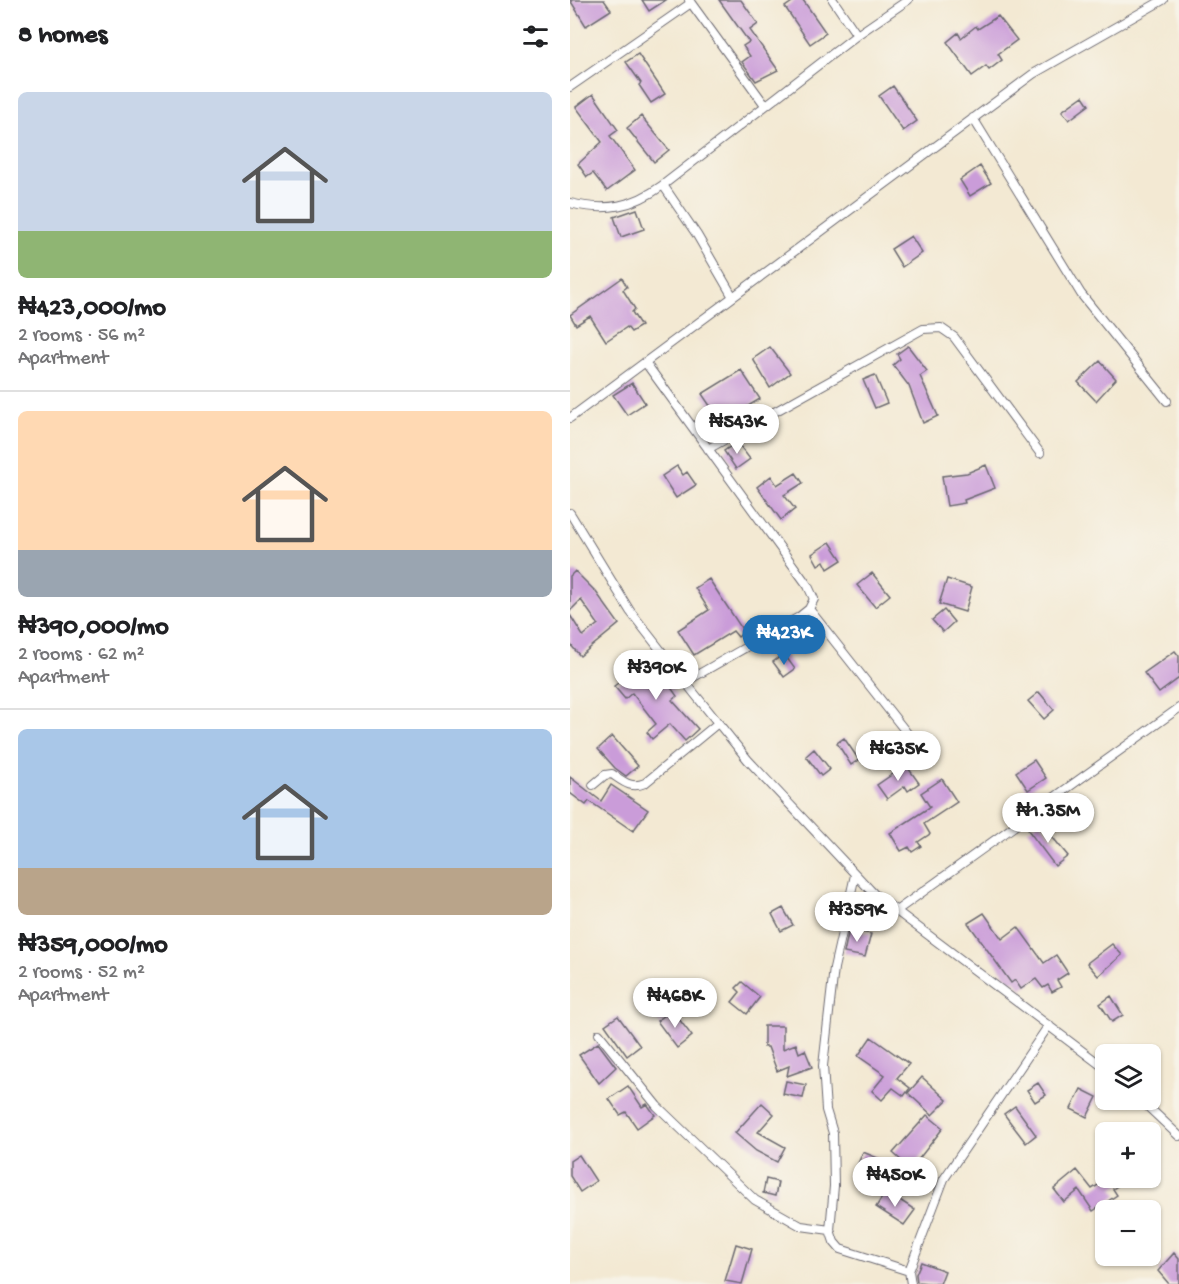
<!DOCTYPE html>
<meta charset="utf-8">
<style>
body{margin:0;font-family:"Gochi Hand",sans-serif;background:#f2f2f2;color:#202124;height:100vh;display:flex;flex-direction:column;font-size:22px;white-space:nowrap}
*{box-sizing:border-box;margin:0}
p{font-size:20px;color:#757577}
.icon{flex:none;width:33px;height:33px;fill:none;stroke:currentColor;stroke-width:2;stroke-linecap:round;stroke-linejoin:round}
.map{position:relative;flex:1;overflow:hidden}
.sheet{display:flex;flex-direction:column;background:#fff;width:570px}
.sheet>*{flex:none}
.buttons{position:absolute;left:525px;top:1044px;display:grid;gap:12px}
.buttons a{display:grid;place-items:center;width:66px;height:66px;border-radius:9px;background:#fff;box-shadow:0 2px 4px #0004;font-size:30px}
.price{position:absolute;translate:-50% -51px;padding:0 14px;border-radius:21px;background:#fff;color:#222;font-size:20px;line-height:39px;filter:drop-shadow(0 2px 3px #0008)}
.price::after{content:'';position:absolute;left:50%;top:36px;width:18px;height:14px;margin-left:-9px;background:inherit;clip-path:polygon(0 0,100% 0,50% 100%)}
.price.current{background:#1f6fb2;color:#fff}
ul{padding:0;list-style:none}
li{display:grid;align-content:center;gap:12px;height:318px;padding:0 18px}
li+li{border-top:2px solid #e0e0e0}
li span{display:grid;place-items:center;height:186px;border-radius:9px;color:#555}
li>.icon{margin-inline-start:auto}
span .icon{width:108px;height:108px;fill:#fffc;stroke-width:1}
li b{font-size:26px}
h2{display:flex;justify-content:space-between;align-items:center;height:72px;padding:0 18px;font-size:26px}
main{display:flex;flex:1;min-height:0}
.map>svg:first-child{display:block}
.building{fill:#ca9cd9}
.lines{fill:none;stroke-linecap:round;stroke-linejoin:round}
.minor-casing{stroke:#6b6870;stroke-width:10}
.minor{stroke:#fff;stroke-width:8}
</style>
<main>
<section class="sheet">
<h2>8 homes<svg class="icon" aria-label="filters" viewBox="0 0 24 24"><path d="M4 7h16M4 17h16"/><circle cx="9" cy="7" r="2"/><circle cx="15" cy="17" r="2"/></svg></h2>
<ul>
<li><span style="background:linear-gradient(#c9d6e8 75%,#8fb573 0)"><svg class="icon" aria-label="home" viewBox="0 0 24 24"><path d="M3 11l9-7 9 7M6 9v11h12V9"/></svg></span><div><b>₦423,000/mo</b><p>2 rooms · 56 m²</p><p>Apartment</p></div></li>
<li><span style="background:linear-gradient(#ffd9b3 75%,#9aa5b1 0)"><svg class="icon" aria-label="home" viewBox="0 0 24 24"><path d="M3 11l9-7 9 7M6 9v11h12V9"/></svg></span><div><b>₦390,000/mo</b><p>2 rooms · 62 m²</p><p>Apartment</p></div></li>
<li><span style="background:linear-gradient(#a9c7e8 75%,#b9a48a 0)"><svg class="icon" aria-label="home" viewBox="0 0 24 24"><path d="M3 11l9-7 9 7M6 9v11h12V9"/></svg></span><div><b>₦359,000/mo</b><p>2 rooms · 52 m²</p><p>Apartment</p></div></li>
</ul>
</section>
<div class="map">
<svg width="609" height="1284" viewBox="0 0 609 1284">
<rect width="100%" height="100%" fill="#f7f3e8"/>
<filter id="ink" filterUnits="userSpaceOnUse"><feTurbulence type="fractalNoise" baseFrequency=".0167" numOctaves="2"/><feDisplacementMap in="SourceGraphic" scale="12" xChannelSelector="R" yChannelSelector="G"/><feConvolveMatrix kernelMatrix="1 2 1 2 8 2 1 2 1" color-interpolation-filters="sRGB"/></filter>
<filter id="wash" filterUnits="userSpaceOnUse"><feTurbulence type="fractalNoise" baseFrequency=".008" numOctaves="4" result="noise"/><feDisplacementMap in="SourceGraphic" scale="24" xChannelSelector="R" yChannelSelector="G"/><feGaussianBlur stdDeviation="1.35" result="paint"/><feColorMatrix in="noise" values="0 0 0 0 0 0 0 0 0 0 0 0 0 0 0 0 0 1.4 0 .05"/><feComposite in="paint" operator="in"/></filter>
<g filter="url(#wash)">
<rect width="100%" height="100%" fill="#f3e9d3"/>
<g id="blocks">
<path class="building" d="M0,0H34L41,10L16,26Z
M72,0H96L79,11Z
M149,0H171L188,24L180,30L208,70L186,81L172,62L180,56L173,46L179,42Z
M225,0H233L256,33L240,44L215,7Z
M428,16L447,40L428,54L432,60L419,70L416,66L402,76L377,42L388,33L391,38L406,26L408,29Z
M68,54L95,94L81,103L69,85L71,83L56,62Z
M323,86L347,121L333,131L309,96Z
M23,94L48,130L40,136L65,170L37,191L23,173L17,177L8,164L32,142L6,107Z
M513,96L519,105L499,120L492,111Z
M71,116L99,150L84,162L57,128Z
M410,166L421,183L400,196L390,180Z
M67,209L74,229L51,237L44,217Z
M341,236L352,253L332,267L321,249Z
M52,278L57,287L53,290L65,309L62,312L71,326L61,332L57,327L36,341L20,316L6,325L0,315Z
M338,346L357,371L350,376L368,416L353,423L339,386L323,365L330,359L327,354Z
M200,347L220,373L200,388L183,359Z
M530,361L546,379L526,401L508,382Z
M171,370L190,399L151,422L132,394Z
M305,375L317,403L305,408L293,380Z
M62,383L75,403L57,415L43,395Z
M167,442L180,459L166,469L154,451Z
M416,465L425,488L394,500L395,503L377,506L372,476L397,473Z
M107,466L113,475L117,472L126,485L106,498L92,476Z
M226,473L233,483L214,495L225,509L211,520L187,487L201,476L207,485Z
M260,542L272,560L258,569L254,561L248,565L242,554Z
M5,571L26,592L49,624L10,656L0,644V615L13,636L28,624L11,600L0,611V576Z
M302,573L320,595L305,607L287,585Z
M139,579L174,632L168,637L163,631L124,655L108,630L139,610L125,588Z
M377,579L402,587L395,612L369,604Z
M374,610L384,622L373,632L362,620Z
M605,651L609,656V678L589,693L574,673Z
M214,654L225,669L214,677L203,662Z
M76,662L89,679L93,676L107,696L102,700L128,729L115,741L100,724L82,739L77,732L86,724L62,693L55,699L44,686Z
M469,692L484,710L474,719L458,701Z
M42,736L68,766L56,776L45,768L28,749Z
M274,738L289,760L281,765L267,743Z
M244,749L260,769L251,776L236,756Z
M464,760L476,778L458,790L446,772Z
M336,765L349,783L338,791L335,786L317,799L307,785Z
M0,777L31,801L41,785L78,810L63,831L19,801L16,805L0,793Z
M372,779L387,802L354,824L360,834L348,842L351,846L342,852L339,847L331,851L320,833L360,807L351,793Z
M470,822L498,856L485,866L458,830Z
M213,908L223,925L211,931L202,914Z
M414,913L432,939L448,927L474,963L486,955L498,973L487,980L491,987L482,992L478,985L473,988L466,979L451,989L445,980L441,983L398,923Z
M279,929L301,934L295,957L274,953Z
M542,944L552,955L528,976L517,963Z
M172,982L190,997L177,1014L162,1002L170,992L166,988Z
M541,996L553,1015L542,1022L530,1004Z
M102,1010L122,1036L107,1048L87,1021Z
M48,1016L70,1046L57,1056L35,1025Z
M194,1026H213V1049L226,1044L229,1053L235,1050L242,1067L217,1076L219,1066L207,1071L198,1047H194Z
M301,1037L339,1064L327,1078L340,1088L334,1096L323,1088L312,1100L302,1091L315,1075L288,1056Z
M28,1043L46,1067L29,1083L9,1055Z
M352,1077L377,1100L362,1115L338,1093Z
M216,1081L236,1085L233,1098L213,1094Z
M468,1083L476,1095L465,1102L457,1090Z
M58,1086L72,1107L77,1104L85,1115L67,1128L56,1112L50,1115L39,1099Z
M511,1089L527,1097L517,1117L501,1109Z
M192,1103L204,1114L188,1132L215,1147L207,1162L186,1151L165,1133Z
M445,1106L466,1135L456,1143L434,1114Z
M357,1115L373,1128L341,1169L323,1153Z
M293,1152L312,1160L305,1176L286,1168Z
M9,1155L26,1181L10,1192L0,1176V1161Z
M507,1170L522,1189L539,1178H559L543,1189L547,1195L523,1211L509,1190L494,1202L484,1189Z
M196,1179L208,1182L205,1196L193,1193Z
M316,1191L345,1210L334,1225L306,1207Z
M166,1244L182,1249L172,1284L155,1281Z
M604,1253L609,1259V1284H599L588,1271Z
M351,1262L375,1271L370,1284L347,1282L346,1274Z"/>
</g>
</g>
<g filter="url(#ink)">
<use href="#blocks" fill-opacity="0" stroke="#6b6870" stroke-width="1.5"/>
<g class="lines">
<defs>
<path id="minor" d="M263,0L287,35
M121,3L195,105
M0,87L121,3L119,0
M403,118L511,294L597,401
M0,203C36,212 63,207 93,185
M163,297L127,235L93,185L287,35L338,0
M75,362L238,586L244,599L239,609L229,617L115,682
M0,418L463,74L593,0
M138,449L353,329L371,328L384,337L470,453
M0,513L60,611L124,693L178,760L304,894L536,1069
M239,609L344,742
M23,785L35,775L42,774C54,782 61,789 75,783L148,723
M285,875L264,968L253,1066L256,1110L263,1133L264,1186L260,1230L264,1242L270,1249L339,1271
M326,911L609,708
M29,1034L87,1106L185,1200L231,1226L260,1230
M571,1100L609,1136
M341,1284L339,1271L374,1179L479,1025"/>
</defs>
<use href="#minor" class="minor-casing"/>
<use href="#minor" class="minor"/>
</g>
</g>
</svg>
<div class="buttons">
<a><svg class="icon" aria-label="layers" viewBox="0 0 24 24"><path d="M12 4l9 5-9 5-9-5zM3 14l9 5 9-5"/></svg></a>
<a>+</a>
<a>−</a>
</div>
<b class="price" style="left:167px;top:455px">₦543K</b>
<b class="price current" style="left:214px;top:666px">₦423K</b>
<b class="price" style="left:86px;top:701px">₦390K</b>
<b class="price" style="left:328px;top:782px">₦635K</b>
<b class="price" style="left:478px;top:844px">₦1.35M</b>
<b class="price" style="left:287px;top:943px">₦359K</b>
<b class="price" style="left:105px;top:1029px">₦468K</b>
<b class="price" style="left:325px;top:1208px">₦450K</b>
</div>
</main>
